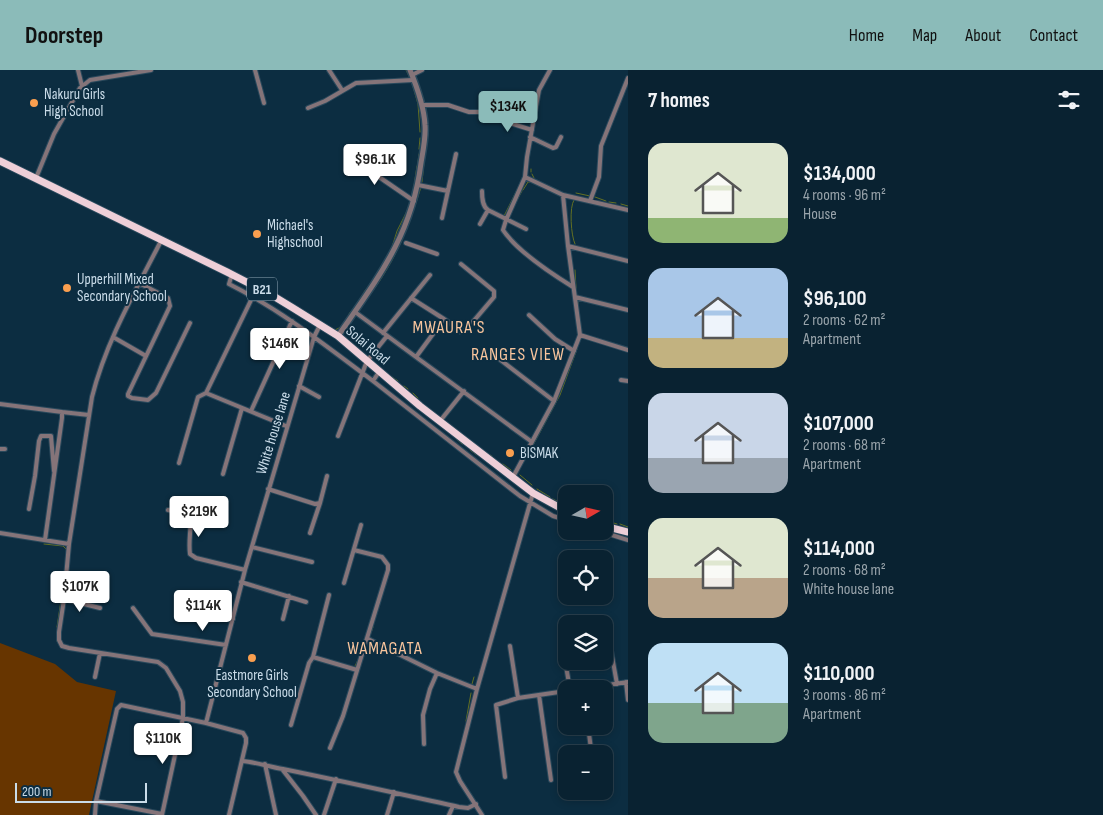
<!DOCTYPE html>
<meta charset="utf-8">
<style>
body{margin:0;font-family:"Sofia Sans Condensed",sans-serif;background:#122a39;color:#f1f3f6;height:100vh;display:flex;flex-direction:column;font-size:19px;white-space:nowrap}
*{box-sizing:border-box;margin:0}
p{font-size:16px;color:#99a4ab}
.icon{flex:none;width:28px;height:28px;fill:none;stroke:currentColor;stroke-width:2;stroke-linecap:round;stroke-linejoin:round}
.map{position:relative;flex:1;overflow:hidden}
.sheet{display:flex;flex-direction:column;background:#092231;width:475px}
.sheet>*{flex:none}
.needle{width:32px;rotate:81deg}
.controls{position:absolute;left:558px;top:415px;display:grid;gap:10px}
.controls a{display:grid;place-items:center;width:55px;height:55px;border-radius:10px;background:#092231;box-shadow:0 2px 8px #0003,0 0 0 1px #293f4d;font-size:25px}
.scale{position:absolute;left:15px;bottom:12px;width:132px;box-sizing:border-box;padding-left:5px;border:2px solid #cadce9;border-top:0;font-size:14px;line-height:18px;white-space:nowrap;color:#cadce9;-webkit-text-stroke:4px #0c2d41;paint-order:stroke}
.price{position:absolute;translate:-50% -42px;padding:0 11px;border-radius:5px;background:#fff;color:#222;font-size:16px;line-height:32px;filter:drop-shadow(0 1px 2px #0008)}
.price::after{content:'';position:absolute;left:50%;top:30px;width:15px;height:11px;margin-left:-8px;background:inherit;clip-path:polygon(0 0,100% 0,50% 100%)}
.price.on{background:#8bbbb9;color:#111}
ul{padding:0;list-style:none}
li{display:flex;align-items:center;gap:15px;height:125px;padding:0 20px}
li span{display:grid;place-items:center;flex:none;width:140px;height:100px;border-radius:15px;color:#555}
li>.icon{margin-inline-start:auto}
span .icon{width:60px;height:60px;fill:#fffc;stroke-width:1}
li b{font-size:21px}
h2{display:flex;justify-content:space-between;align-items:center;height:60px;padding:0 20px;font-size:21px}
header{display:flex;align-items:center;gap:30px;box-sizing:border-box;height:70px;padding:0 25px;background:#8bbbb9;color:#111}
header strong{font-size:24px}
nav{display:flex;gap:28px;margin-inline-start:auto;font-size:18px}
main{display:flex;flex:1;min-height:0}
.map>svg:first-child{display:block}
.green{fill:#673500}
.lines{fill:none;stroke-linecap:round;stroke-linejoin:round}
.stream{stroke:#637023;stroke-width:1}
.minor-casing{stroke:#2a495c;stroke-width:6}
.tertiary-casing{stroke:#2a495c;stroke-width:8}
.trunk-casing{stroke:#2a495c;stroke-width:9}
.minor{stroke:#857479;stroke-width:4}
.tertiary{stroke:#857479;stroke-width:5}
.trunk{stroke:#eecfd8;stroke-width:7}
.poi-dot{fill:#fa9f4f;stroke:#0c2d41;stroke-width:2}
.labels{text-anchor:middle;stroke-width:4;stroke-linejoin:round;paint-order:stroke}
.shield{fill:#0c2d41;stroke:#91a8b7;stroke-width:1}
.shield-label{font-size:14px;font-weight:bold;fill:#cadce9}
.poi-label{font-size:15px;fill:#cadce9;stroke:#0c2d41;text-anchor:start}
.street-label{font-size:15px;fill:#cadce9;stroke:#0c2d41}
.quarter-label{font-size:18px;letter-spacing:1px;fill:#f9c59d;stroke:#0c2d41}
</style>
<header>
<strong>Doorstep</strong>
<nav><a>Home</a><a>Map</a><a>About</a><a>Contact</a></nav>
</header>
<main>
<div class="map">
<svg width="628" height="745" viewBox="0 0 628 745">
<rect width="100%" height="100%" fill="#0c2d41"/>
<path class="green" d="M0,573L55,594L77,612L116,621L89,745H0Z"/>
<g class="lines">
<path class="stream" d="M406,0L410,8
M412,13L418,34L420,62
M419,79L420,68
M418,92L419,84
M531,99V102
M532,104L534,108
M422,112L425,83
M523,120L528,112H530
M413,123L417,96
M576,123L590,126
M595,127L606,131
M574,130C569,137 571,166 575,174
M516,132L522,121
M609,132L616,133
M621,134L628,136
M504,146L518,118
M392,177L397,161L408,139
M575,200L576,218
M364,222L368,217
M372,222C397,187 408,159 421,117
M362,226L363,224
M578,230V235
M354,238L360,229
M349,244L352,240
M352,251L356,245
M335,260L341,257L348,247
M577,277L578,276
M389,305L398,311
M404,316L408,319
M413,323L418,328
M450,363L462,374
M531,379L560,325L577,279
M470,380L477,385
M488,384L492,386
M526,388L527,387
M503,394L511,400
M520,405L532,415
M537,419L550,427
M553,429L566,436
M604,450L617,454
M620,454L628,457
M44,474L63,476L67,480
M62,522L64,505
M57,557L62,524
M371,563L373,557
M57,567V571
M354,598L358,590
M472,614L474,607
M466,651L471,623"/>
<defs>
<path id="minor" d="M78,0L82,16
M255,0L264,33
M329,0L342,20
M550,0L539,20L527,87L525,107L563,125L628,140
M412,5L422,0
M422,35H448L469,42H480L491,47L532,60
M308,38L325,31L356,13L413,10
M530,67L553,78L556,77L561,67
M347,85L414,131
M525,107L506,150L503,160C517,181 552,204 573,217
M36,108L54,64L80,18L90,10L151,0
M418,115L448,121
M482,121C482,127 482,136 488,140
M590,131L599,107L601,76L628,8
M442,148L456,84
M480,154L488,140L526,159
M162,169C136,220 106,271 92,327L69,474L64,529L59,562V570L62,576L69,578L158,592L166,598L180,621L183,632V648L162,745
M406,173L437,184
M568,176L628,191
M232,204L229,214C281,240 326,276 373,311L379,302
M139,213L168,228L170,236L128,324V326L132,328L148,330L156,323L190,253
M575,227L628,240
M411,228L444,249
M355,242L416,287L444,249L461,262L466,260L494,227V221L461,194
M529,245L555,269L574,281
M383,263L430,205
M580,265L628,280
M113,267L146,286
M416,287L532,372
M498,288L554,331
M621,310L628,311
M373,311L520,426L553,446L566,450
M299,316L319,327
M206,323L253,226
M0,334L62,342V348L45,470
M251,341L292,251
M62,342L89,345
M440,351L464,321
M338,366L367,291L387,266
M0,379H5
M179,393L198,327L206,323L286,356
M223,404L242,338
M513,407L554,331L580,265L568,176L563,125
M268,419L315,434L320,433L327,406
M29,439L35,406L39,371L41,366H51L54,401
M168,440L190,444C192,457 188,470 190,484L196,488L245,500
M599,461L628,470
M0,463L69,474
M310,463L320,433
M252,477L312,492
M241,512L306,532
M344,513L361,455
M64,529L100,538
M133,538L152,564L226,575
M194,542L233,549
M283,549L289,526
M560,562L570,619
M368,569L437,603L477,619
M610,575L617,614
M510,576L518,628
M313,587L329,525
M95,607L100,583
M626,612L628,630
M581,619L628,612
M539,625L551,710
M206,653L245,500L314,267L320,255
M291,655L309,593L313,587L357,600
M588,656L591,679
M424,674L423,645L430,619L437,603
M330,678L343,646L388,500V495L382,487L354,480
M242,691C256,692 269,697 283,699C342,711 400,724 459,737L468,738L476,734
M265,694L276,745
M282,699L303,726L316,745
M505,707L496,635L518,628L566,621
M96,731L162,744
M95,745L96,731L117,639L121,635L206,653L243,663L246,668V673L229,745
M324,745L336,709
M387,745L394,722
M449,745L453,736
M482,745L460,711L456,702L477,619L533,423"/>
<path id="tertiary" d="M338,266C378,208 412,165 421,93C423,81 426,67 425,55C424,36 417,17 410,0"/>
<path id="trunk" d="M0,91L227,202L270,224L293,238L338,266L420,336L533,423L566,441
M604,456L628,462"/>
</defs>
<use href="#minor" class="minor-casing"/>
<use href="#tertiary" class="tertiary-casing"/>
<use href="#trunk" class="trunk-casing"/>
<use href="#minor" class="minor"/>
<use href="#tertiary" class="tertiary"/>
<use href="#trunk" class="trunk"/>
</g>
<g class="poi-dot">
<circle cx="34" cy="33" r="5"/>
<circle cx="257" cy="164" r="5"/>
<circle cx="67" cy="218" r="5"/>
<circle cx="510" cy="383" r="5"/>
<circle cx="252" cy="588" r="5"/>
</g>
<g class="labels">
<rect class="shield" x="247" y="207.5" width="30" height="23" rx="4"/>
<g class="shield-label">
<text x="262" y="224">B21</text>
</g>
<g class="poi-label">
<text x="44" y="29">Nakuru Girls<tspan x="44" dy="17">High School</tspan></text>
<text x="267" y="160">Michael's<tspan x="267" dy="17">Highschool</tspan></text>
<text x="77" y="214">Upperhill Mixed<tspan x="77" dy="17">Secondary School</tspan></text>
<text x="520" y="388">BISMAK</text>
<text x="252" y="610" text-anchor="middle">Eastmore Girls<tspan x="252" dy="17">Secondary School</tspan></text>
</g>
<g class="street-label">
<text transform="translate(368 275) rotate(40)" y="5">Solai Road</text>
<text transform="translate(273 363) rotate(-73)" y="5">White house lane</text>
</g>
<g class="quarter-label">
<text x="449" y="263">MWAURA'S</text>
<text x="518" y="290">RANGES VIEW</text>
<text x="385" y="584">WAMAGATA</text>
</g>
</g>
</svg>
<div class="controls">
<a><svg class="needle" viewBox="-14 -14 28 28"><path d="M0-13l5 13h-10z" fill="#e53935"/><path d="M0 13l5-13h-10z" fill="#99a4ab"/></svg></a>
<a><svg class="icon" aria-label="locate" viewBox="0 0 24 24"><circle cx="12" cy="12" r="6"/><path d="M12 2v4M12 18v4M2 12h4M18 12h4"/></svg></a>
<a><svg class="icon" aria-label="layers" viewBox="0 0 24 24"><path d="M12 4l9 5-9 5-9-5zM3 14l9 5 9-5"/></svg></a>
<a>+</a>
<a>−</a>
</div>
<div class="scale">200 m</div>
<b class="price on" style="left:508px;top:63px">$134K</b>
<b class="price" style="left:375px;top:116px">$96.1K</b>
<b class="price" style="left:280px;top:300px">$146K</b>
<b class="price" style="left:199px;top:468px">$219K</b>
<b class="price" style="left:80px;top:543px">$107K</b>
<b class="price" style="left:203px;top:562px">$114K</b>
<b class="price" style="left:163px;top:695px">$110K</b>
</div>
<section class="sheet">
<h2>7 homes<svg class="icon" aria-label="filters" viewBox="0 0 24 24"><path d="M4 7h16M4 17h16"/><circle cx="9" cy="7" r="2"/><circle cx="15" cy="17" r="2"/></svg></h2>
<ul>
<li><span style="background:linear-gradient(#dfe7d0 75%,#8fb573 0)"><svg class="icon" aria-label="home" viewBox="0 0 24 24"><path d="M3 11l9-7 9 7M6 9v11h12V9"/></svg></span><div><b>$134,000</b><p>4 rooms · 96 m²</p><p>House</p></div></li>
<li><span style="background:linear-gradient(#a9c7e8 70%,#c2b280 0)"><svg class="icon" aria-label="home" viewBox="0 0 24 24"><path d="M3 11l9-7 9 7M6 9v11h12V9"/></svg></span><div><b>$96,100</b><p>2 rooms · 62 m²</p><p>Apartment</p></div></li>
<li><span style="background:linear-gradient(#c9d6e8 65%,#9aa5b1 0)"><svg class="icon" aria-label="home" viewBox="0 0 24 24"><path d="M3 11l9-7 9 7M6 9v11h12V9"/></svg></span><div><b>$107,000</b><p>2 rooms · 68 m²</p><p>Apartment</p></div></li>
<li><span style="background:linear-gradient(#dfe7d0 60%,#b9a48a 0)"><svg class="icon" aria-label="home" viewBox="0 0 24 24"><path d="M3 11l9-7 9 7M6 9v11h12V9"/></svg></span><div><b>$114,000</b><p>2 rooms · 68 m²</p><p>White house lane</p></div></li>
<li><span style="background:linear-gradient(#bfe0f5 60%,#7fa58c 0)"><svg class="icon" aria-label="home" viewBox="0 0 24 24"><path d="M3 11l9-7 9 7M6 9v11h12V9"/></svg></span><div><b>$110,000</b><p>3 rooms · 86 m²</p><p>Apartment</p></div></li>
</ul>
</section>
</main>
